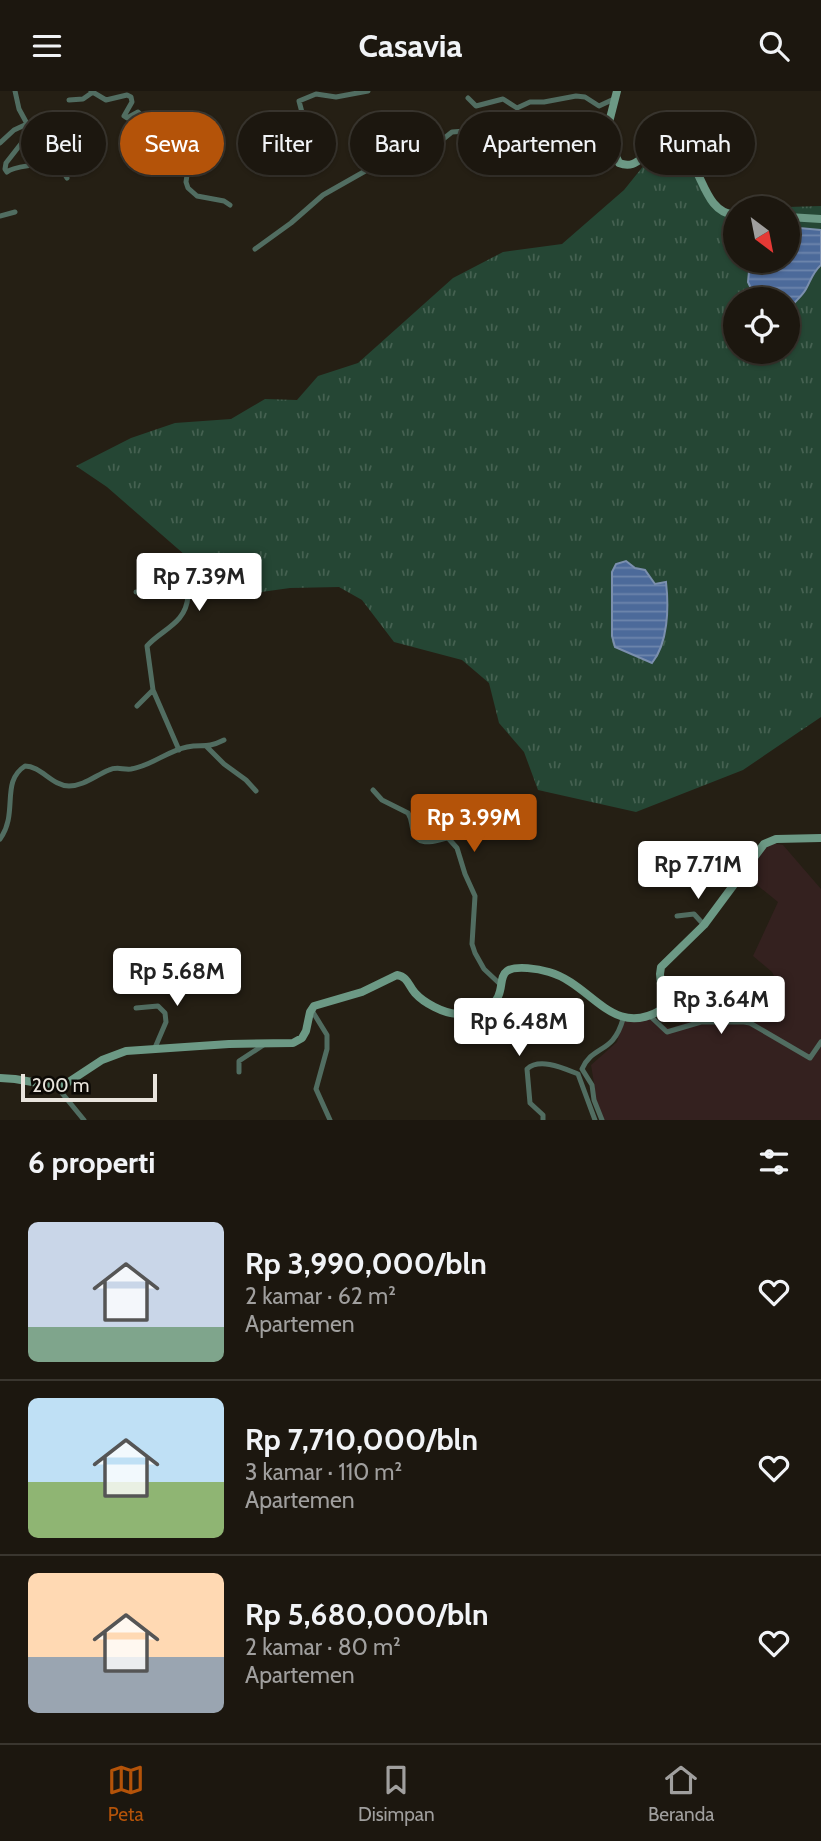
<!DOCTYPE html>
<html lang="id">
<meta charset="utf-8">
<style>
body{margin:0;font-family:Cabin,sans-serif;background:#252018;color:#f1f3f6;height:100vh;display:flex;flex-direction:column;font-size:26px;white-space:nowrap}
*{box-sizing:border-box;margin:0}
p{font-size:23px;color:#a09f9e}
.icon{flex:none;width:38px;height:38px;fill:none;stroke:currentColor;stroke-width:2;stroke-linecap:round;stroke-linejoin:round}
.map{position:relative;height:1029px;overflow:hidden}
.sheet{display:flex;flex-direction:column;background:#1c170f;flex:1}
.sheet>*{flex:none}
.top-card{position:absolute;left:21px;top:21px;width:780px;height:63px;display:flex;gap:14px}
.needle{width:46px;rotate:148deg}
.controls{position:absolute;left:723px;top:105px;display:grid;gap:14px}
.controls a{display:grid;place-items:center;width:77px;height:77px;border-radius:50%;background:#1c170f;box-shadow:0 2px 5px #0004,0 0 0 2px #3a362f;font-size:35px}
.scale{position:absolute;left:21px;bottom:18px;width:136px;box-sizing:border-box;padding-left:7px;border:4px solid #e9e4dd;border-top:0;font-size:19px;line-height:24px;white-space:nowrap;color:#e9e4dd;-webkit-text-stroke:5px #0c0905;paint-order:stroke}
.price{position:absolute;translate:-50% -60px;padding:0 16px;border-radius:7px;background:#fff;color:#222;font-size:23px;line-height:46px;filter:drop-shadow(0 2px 4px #0008)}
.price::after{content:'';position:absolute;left:50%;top:42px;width:21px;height:16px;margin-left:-10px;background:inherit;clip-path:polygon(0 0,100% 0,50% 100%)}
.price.selected{background:#b45309;color:#fff}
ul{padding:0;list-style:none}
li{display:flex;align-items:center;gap:21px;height:175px;padding:0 28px}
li+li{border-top:2px solid #3a362f}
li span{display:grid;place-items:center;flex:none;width:196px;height:140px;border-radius:10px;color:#555}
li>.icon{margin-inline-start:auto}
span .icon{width:84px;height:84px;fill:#fffc;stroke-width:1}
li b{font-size:30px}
h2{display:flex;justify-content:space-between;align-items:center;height:84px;padding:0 28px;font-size:30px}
.tag{padding:0 24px;border-radius:32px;background:#1c170f;box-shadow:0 2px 5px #0004,0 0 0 2px #3a362f;font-size:24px;line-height:63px}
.tag.selected{background:#b45309;color:#fff}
header{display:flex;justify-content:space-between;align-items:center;height:91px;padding:0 28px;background:#1c170f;font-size:32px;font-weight:800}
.dock{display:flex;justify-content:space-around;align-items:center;height:98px;border-top:2px solid #3a362f;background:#1c170f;font-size:19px;color:#a09f9e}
.dock a{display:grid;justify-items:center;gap:4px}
.dock .selected{color:#b45309}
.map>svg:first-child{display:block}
.education{fill:#34211f}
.grass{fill:url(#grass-tufts);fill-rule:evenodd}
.water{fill:url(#water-rules);stroke:#7b8fae;stroke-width:2}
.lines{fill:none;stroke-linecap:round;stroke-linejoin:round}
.street{stroke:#516d61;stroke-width:5}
.secondary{stroke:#6c9985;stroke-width:8}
</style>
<header><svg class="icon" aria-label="menu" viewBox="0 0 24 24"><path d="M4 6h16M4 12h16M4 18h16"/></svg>Casavia<svg class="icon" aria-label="search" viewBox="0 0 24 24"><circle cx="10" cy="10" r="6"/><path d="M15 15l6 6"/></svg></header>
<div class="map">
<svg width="821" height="1029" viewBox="0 0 821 1029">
<defs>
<pattern id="grass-tufts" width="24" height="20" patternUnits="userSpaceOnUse" patternTransform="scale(1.75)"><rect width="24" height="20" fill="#254634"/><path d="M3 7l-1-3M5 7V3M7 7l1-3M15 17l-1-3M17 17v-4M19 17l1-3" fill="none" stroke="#456151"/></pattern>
<pattern id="water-rules" width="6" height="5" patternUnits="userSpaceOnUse" patternTransform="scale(1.75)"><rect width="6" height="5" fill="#4c6a9a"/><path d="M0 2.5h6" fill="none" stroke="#6e86ac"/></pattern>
</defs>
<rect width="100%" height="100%" fill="#251f14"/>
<path class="education" d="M772,752L783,754L821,798V1029H601L593,1006L595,998L591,974L617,951L623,930L655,925L658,932L670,937L699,927L750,924L783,903L772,881L753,865L778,811L742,782L762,756Z"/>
<path class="grass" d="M669,60L692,76L717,118H735V170H788V117H749L821,115V626L743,679L636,721L538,699L524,661L499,632L489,592L462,569L394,551L362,509L339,496L290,497L232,505L107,396L76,375L131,347L175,332L231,328L265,308L297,309L318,285L358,272L453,187L503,161L562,153L624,99L653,63ZM735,208H788V261H735Z"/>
<path class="water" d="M788,136L821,139V174C813,181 811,189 806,198C801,207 792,212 788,221V208H756L748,191L750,170H788Z
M626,470L635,477L645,479L655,493L666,491C669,517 668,552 652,572L615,556L612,545V481L616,473Z"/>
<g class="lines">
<path class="street" d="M15,0L19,18L31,40L6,72L5,78L7,81C12,76 30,75 38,73L50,81L64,82L67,87
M91,0L106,9L127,4L131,6L132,11L124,25L127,27L138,21L141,24L131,36L132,40L158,33L201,35L205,42L191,57L186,91L188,97L197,105L224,110L230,114
M468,7L476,15L503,8L517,17L530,11H544L576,5L585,6L599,15L614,8
M69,9L83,8L93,1
M309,48L299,10L316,3L336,6L368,0
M0,52L14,39L27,33
M0,125L15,121
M255,158L291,132L323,104L390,66L432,57L452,41L480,39
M136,501L156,502L177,498L188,505C186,533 162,538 147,555L153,599
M137,615L153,599L179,659
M207,656L224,673L246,689L256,700
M373,699L382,709L408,722C412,728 411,732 413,739C418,758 435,749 448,747L457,757L465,783L475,805L472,853L475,862L484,878L501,894
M0,748C19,722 0,691 25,675C41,675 52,695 69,695C84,695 96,684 109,679C117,675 123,679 131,678C151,675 167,660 187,656C203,653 206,658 224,649
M677,825L694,823L704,834
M136,917L158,915L165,922L166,931L154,959
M311,918L327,944V958L316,998L330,1029
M650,925L667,941L701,931H744L750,932L810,967L821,951
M239,981V970L265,953
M578,983L595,1029
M57,996L84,1029
M543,1029V1024L530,1012L527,978C540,966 565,978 578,983
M602,1029L594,1009L592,994L582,978C593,953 613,964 623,928"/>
<path class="secondary" d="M617,0L606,43L619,72C636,79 641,64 655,59C666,55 677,57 688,61
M682 67a6 6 0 1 1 12 0a6 6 0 1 1-12 0Z
M642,68L670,64L682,66
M692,72C704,91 709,122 735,124
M788,126L821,128
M0,987L15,988L61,996L102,969L126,960L229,953L293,952L302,947L306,940L310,921L314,915L362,901L397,884C408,886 408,894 415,902C424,912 443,922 457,923C474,923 496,919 500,900C502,893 501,884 507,880C516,874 539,878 549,881C592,893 612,948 661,919L663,916L660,883L661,876L704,834L764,753L776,748L821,747"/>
</g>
</svg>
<div class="controls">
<a><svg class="needle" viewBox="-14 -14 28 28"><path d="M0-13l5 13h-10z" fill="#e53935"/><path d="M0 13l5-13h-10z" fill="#a09f9e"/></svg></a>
<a><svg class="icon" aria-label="locate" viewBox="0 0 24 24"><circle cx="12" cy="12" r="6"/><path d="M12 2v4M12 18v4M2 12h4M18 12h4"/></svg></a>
</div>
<div class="scale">200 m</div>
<b class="price" style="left:199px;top:522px">Rp 7.39M</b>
<b class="price selected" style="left:474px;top:763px">Rp 3.99M</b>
<b class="price" style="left:698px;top:810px">Rp 7.71M</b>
<b class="price" style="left:177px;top:917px">Rp 5.68M</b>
<b class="price" style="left:721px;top:945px">Rp 3.64M</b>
<b class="price" style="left:519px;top:967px">Rp 6.48M</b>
<div class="top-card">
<a class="tag">Beli</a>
<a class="tag selected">Sewa</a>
<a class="tag">Filter</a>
<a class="tag">Baru</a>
<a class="tag">Apartemen</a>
<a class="tag">Rumah</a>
</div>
</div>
<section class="sheet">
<h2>6 properti<svg class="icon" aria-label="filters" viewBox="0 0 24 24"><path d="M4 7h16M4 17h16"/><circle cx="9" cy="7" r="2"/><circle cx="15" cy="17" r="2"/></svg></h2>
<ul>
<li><span style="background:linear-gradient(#c9d6e8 75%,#7fa58c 0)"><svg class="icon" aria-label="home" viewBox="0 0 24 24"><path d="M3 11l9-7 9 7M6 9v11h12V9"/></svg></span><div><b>Rp 3,990,000/bln</b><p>2 kamar · 62 m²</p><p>Apartemen</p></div><svg class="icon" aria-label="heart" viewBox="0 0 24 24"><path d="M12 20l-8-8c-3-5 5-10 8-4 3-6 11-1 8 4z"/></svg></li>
<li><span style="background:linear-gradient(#bfe0f5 60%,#8fb573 0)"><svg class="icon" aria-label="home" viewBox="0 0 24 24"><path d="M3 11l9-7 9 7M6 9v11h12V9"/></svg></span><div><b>Rp 7,710,000/bln</b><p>3 kamar · 110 m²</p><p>Apartemen</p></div><svg class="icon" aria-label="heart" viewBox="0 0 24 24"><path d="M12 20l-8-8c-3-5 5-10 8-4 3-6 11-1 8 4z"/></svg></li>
<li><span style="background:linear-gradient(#ffd9b3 60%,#9aa5b1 0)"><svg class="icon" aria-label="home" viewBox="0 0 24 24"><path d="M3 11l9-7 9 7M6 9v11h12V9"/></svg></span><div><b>Rp 5,680,000/bln</b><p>2 kamar · 80 m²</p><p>Apartemen</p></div><svg class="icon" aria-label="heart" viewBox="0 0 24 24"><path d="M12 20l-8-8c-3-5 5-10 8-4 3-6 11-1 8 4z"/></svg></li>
</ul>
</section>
<nav class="dock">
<a class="selected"><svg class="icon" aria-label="map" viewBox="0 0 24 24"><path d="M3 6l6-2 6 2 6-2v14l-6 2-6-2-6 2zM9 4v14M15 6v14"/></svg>Peta</a>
<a><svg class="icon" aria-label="saved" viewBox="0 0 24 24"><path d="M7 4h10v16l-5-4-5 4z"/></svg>Disimpan</a>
<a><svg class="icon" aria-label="home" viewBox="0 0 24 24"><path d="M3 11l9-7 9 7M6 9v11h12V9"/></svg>Beranda</a>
</nav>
